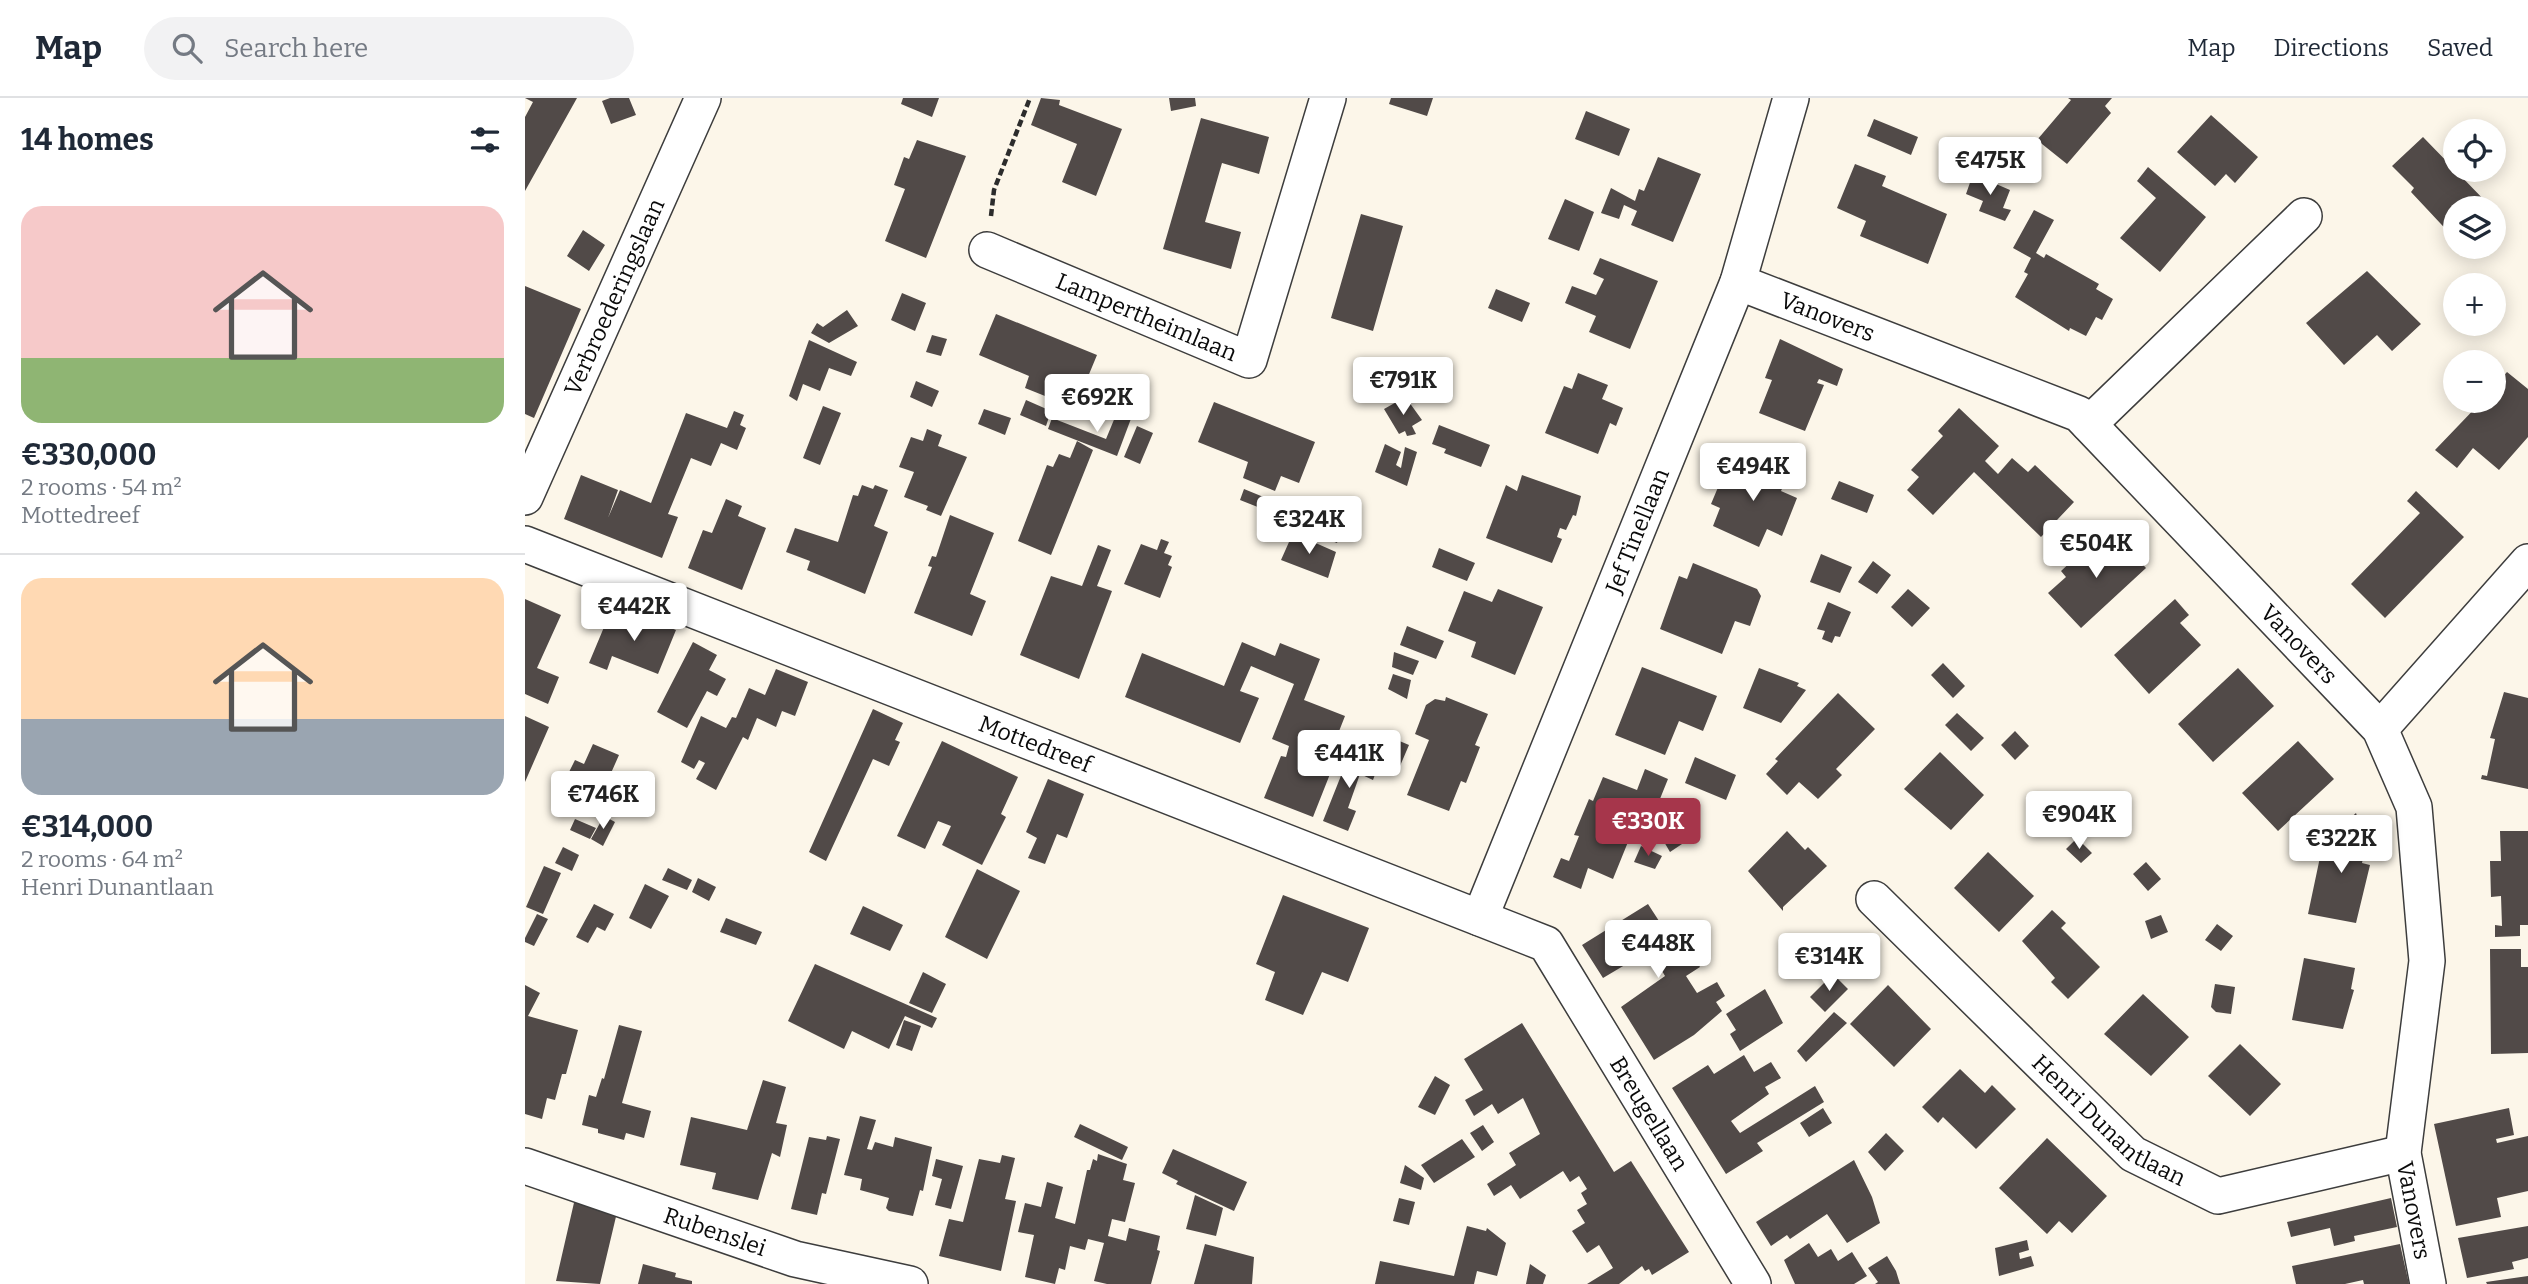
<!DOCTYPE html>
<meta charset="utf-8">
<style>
body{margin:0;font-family:Bitter,serif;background:#f2f2f3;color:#1f2937;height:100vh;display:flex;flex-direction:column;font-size:26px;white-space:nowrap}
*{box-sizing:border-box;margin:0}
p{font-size:23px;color:#747a83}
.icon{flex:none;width:38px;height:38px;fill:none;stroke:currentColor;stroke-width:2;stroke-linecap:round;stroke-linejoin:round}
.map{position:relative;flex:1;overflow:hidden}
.drawer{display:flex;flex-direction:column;background:#fff;width:525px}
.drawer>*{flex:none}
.controls{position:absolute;left:1918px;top:21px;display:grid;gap:14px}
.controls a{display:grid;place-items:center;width:63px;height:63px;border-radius:50%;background:#fff;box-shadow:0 4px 18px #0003;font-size:35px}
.price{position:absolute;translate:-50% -60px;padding:0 16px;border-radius:7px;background:#fff;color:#222;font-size:23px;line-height:46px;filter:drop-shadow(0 2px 4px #0008)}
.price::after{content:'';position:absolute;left:50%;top:42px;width:21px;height:16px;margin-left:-10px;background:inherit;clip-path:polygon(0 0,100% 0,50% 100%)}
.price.current{background:#a6364b;color:#fff}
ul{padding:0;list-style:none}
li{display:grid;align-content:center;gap:14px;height:371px;padding:0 21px}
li+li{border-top:2px solid #e0e1e3}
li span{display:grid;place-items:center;height:217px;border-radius:21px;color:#555}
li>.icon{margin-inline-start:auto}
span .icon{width:126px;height:126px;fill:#fffc;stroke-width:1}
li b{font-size:30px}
h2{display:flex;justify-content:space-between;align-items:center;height:84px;padding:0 21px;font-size:30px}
header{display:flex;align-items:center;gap:42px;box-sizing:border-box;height:98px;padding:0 35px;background:#fff;border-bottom:2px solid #e0e1e3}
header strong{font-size:33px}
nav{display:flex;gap:38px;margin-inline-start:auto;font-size:24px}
.search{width:490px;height:63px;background:#f2f2f3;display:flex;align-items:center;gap:18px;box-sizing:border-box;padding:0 24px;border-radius:38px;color:#747a83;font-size:26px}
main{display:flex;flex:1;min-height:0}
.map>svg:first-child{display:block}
.building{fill:#514a48}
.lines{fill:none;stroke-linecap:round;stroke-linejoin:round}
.street-casing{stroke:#3d3d3d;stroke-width:38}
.path{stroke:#2c2c2c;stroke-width:4.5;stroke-dasharray:7 3.5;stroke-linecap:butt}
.street{stroke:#fff;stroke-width:35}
.labels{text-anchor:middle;stroke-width:7;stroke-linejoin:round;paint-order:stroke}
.street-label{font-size:23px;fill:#0a0a0a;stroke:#fff}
</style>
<header>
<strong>Map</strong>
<div class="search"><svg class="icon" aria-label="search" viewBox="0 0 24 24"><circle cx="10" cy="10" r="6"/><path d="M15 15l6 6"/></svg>Search here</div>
<nav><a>Map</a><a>Directions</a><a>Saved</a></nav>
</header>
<main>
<section class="drawer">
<h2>14 homes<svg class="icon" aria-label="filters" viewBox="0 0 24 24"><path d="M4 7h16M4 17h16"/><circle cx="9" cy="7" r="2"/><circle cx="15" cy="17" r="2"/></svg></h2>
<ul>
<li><span style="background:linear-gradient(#f6c9c9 70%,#8fb573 0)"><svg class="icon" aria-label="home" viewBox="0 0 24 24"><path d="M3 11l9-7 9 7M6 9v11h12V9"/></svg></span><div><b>€330,000</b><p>2 rooms · 54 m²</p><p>Mottedreef</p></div></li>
<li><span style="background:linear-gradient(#ffd9b3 65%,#9aa5b1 0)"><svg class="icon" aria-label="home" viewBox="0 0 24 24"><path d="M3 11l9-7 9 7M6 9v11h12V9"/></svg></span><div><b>€314,000</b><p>2 rooms · 64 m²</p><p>Henri Dunantlaan</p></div></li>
</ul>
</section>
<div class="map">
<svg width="2003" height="1186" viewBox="0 0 2003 1186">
<rect width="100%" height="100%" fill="#fcf6e9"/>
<path class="building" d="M0,0H52L0,93V19L8,4Z
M85,0H104L111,17L86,26L77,3Z
M378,0H414L407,19L376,6Z
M516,0L535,2L534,7L597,31L571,98L537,84L552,46L506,27Z
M644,0H670L671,8L646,13Z
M866,0H908L902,18L864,6Z
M1543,0H1587L1580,8L1586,15L1542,66L1512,42L1546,2Z
M1061,13L1105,31L1094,58L1050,41Z
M1686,17L1733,59L1710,85L1701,76L1690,88L1652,54Z
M676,20L744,39L734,76L697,65L680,124L716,134L706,171L638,151Z
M1349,21L1393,39L1386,57L1342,38Z
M1898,39L1965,108L1930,110V141L1886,94L1889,90L1867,68Z
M392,42L441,58L401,160L360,143L380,91L369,87L379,59L384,61Z
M1133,59L1176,76L1148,144L1106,127L1112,113L1099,107L1094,121L1076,115L1086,90L1110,103L1114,91L1119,93Z
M1330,66L1361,78L1357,88L1422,116L1403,166L1335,138L1341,123L1312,110Z
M1623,69L1681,119L1635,174L1595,140L1631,100L1612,83Z
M1448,76L1485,92L1478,110L1486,112L1480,123L1454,113L1458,103L1441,96Z
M1040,101L1069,114L1054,153L1023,141Z
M1509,112L1529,122L1511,155L1519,160L1521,156L1574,186L1571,191L1588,201L1577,222L1571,219L1561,238L1545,230L1544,233L1490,199L1503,176L1499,174L1506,160L1488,150Z
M836,116L878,128L848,233L806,220Z
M58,132L80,147L64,173L42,158Z
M1075,160L1133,183L1105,251L1064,234L1071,218L1040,205L1047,188L1071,197L1079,181L1068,176Z
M1842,173L1896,226L1867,253L1852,237L1819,267L1781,225Z
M0,188L56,211L9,320L0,316Z
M971,191L1005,205L997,224L963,210Z
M377,195L401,205L390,233L366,222Z
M322,212L333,228L304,245L286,235L292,225L298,229Z
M471,216L572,257L550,310L500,290L504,278L454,257Z
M407,237L422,241L416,258L401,254Z
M1255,241L1318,271L1312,288L1294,281L1292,285L1299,287L1280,333L1234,315L1247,282L1240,280Z
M284,242L332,264L326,278L304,270L295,293L278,286L272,303L264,298Z
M1982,274L2003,291V339L1974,372L1948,350L1932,370L1910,352L1957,303H1969V289Z
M1053,275L1083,287L1077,301L1098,310L1091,328L1085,325L1073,356L1020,335L1039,288L1047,291Z
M391,283L414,293L407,309L385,299Z
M501,302L526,313L521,328L495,317Z
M875,302L878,307L884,304L897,322L887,328L891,336L887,337L882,338L880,333L874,336L859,311Z
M689,304L790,344L774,385L756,378L750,393L718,380L723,364L673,344Z
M298,308L316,315L295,367L278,360Z
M1434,310L1474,348L1460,363L1473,376L1487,360L1503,374L1510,367L1549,404L1516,439L1449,374L1408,417L1382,392L1394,379L1386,372L1418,338L1413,333Z
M459,311L486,320L480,337L453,326Z
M593,312L607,318L592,358L523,331L527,320L581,341Z
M209,313L219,317L215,327L221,330L212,352L196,345L186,368L166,360L143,416L153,419L137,460L39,421L56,377L93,392L83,420L95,392L126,405L161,315L202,330Z
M914,327L965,347L956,369L919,355L921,351L907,346Z
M612,328L628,335L615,366L599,359Z
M402,331L417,337L413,348L442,359L416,418L401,412L403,408L379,399L389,374L374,369L386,339L398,343Z
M552,343L568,352L526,457L493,443L522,367L528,369L534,356L545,360Z
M860,346L876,354L871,367L876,370L880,349L892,354L882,388L850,374Z
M1215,360L1262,380L1256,393L1272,400L1257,438L1242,431L1234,449L1188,428L1195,410L1186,406L1199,375L1208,379Z
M997,377L1056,398L1051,418L1048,417L1041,432L1035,430L1032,439L1037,441L1027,465L961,440L981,387L992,393Z
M1314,383L1349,397L1342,415L1306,401Z
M337,387L348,391L350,387L363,392L349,428L363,434L340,496L282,472L285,463L261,454L270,430L313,444L328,397L333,398Z
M719,391L789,420L786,425L800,430L797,413L820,409L821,414L824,413L823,425L805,429L817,430L812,445L760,425L763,421L715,402Z
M1891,393L1939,439L1860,520L1826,486L1895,415L1882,403Z
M201,401L217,408L213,418L241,430L217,492L163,470L178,432L187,435Z
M425,417L469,435L445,496L461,503L447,538L389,515L407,469L403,468L407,458L411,459Z
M768,435L811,454L803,480L756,462Z
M1591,438L1621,470L1556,530L1523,495L1541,479L1536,473L1563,448L1571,457Z
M636,441L644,444L639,455L647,458L643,467L647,469L635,500L599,486L616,446L632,452Z
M573,447L586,452L572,488L587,493L554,581L495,557L526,478L557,488Z
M914,450L950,465L942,483L907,469Z
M1296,456L1327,469L1315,495L1285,484Z
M1348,463L1366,477L1352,496L1333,484Z
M1168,465L1232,491L1236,498L1225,528L1210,523L1197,556L1135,531L1154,478L1162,481Z
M973,491L1018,509L990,577L946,559L951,544L923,533L939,493L967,504Z
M1383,491L1405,510L1387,529L1366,509Z
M0,501L36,517L12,570L34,579L23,606L0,596Z
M1650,501L1664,517L1655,525L1676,547L1624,596L1589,557Z
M1303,504L1326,514L1315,539L1310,538L1307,545L1297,541L1300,533L1292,531Z
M103,513L151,532L133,576L87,558L82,572L64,565L82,522L97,528Z
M882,528L919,543L911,561L875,547Z
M168,544L192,557L184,572L201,581L192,598L182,593L162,630L132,614Z
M717,544L750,558L755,545L795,561L779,602L820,618L798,674L805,676L788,719L739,700L756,658L761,659L764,648L747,641L769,586L726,568L715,593L734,600L715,645L600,599L617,555L699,588Z
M869,554L894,563L888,577L867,569Z
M1418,565L1440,588L1428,600L1406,577Z
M1117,569L1192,598L1178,633L1154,623L1140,657L1090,637Z
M1234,570L1274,585L1272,588L1281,592L1256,625L1218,610Z
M1713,570L1749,608L1688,664L1653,626Z
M251,571L283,584L270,618L257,613L251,629L232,620L223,642L218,639L191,692L171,681L180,665L174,662L169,671L156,664L176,618L201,630L207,619L211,620L224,590L240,597Z
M868,576L886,582L882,601L863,591Z
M1979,594L2003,600V691L1956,681L1957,677L1962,678L1970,641L1965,640Z
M1313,595L1350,631L1311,671L1317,677L1293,701L1274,684L1262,697L1241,676L1253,663L1250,661Z
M921,599L963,616L950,647L955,649L941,685L936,683L924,713L882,697L904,642L890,636L901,607L910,601L920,603Z
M348,611L378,625L370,642L375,644L364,668L348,661L301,763L284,754Z
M1432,615L1459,640L1446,653L1420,627Z
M0,618L24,629L0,684Z
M1490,633L1504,648L1490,662L1476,647Z
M865,639L884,647L875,668L856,660Z
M417,643L493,679L476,716L481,719L457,767L417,747L426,728L413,723L400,751L372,738Z
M1773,643L1809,681L1753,733L1717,695Z
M68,646L94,657L71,709L45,698L53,680L43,676L50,662L59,666Z
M836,652L850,656L846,668L852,671L848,682L835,676L823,710L831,713L823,733L798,723L823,660L831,663Z
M1415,654L1459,697L1426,732L1379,691Z
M1170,659L1211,677L1201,702L1160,685Z
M1120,671L1143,681L1118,743L1105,739L1088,781L1063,770L1056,791L1028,779L1036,760L1044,763L1054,738L1049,737L1064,701L1068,703L1078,679L1112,692Z
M523,681L559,696L542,740L532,736L520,766L503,760L512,740L501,734Z
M1556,698L1584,725L1571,738L1544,711Z
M1831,715L1841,746L1837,765L1845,767L1831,825L1783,816L1798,745Z
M79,718L90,724L78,748L66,741Z
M50,721L71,730L65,741L45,732Z
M1150,729L1160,744L1145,754L1135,737Z
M1262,733L1280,752L1283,749L1302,768L1258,809V813L1223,773Z
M1975,733H2003V827H1995V838L1970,839V827L1977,828L1976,798L1966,799L1965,763H1976Z
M1552,740L1567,755L1556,765L1541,751Z
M1116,748L1137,758L1130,771L1109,764Z
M38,749L54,757L47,773L30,765Z
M1463,754L1509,798L1474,834L1429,790Z
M1621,764L1636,781L1623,793L1608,776Z
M19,768L36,775L18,816L1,809Z
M143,770L167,782L162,792L137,782Z
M452,771L495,793L462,861L420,839Z
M173,780L191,789L184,803L167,794Z
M120,786L144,798L126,831L104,820Z
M758,797L844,830L823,884L797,874L778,917L740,902L750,874L731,866Z
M69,806L89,816L80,833L72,829L63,845L51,839Z
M1123,806L1145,840L1172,823L1180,835L1162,847L1175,869L1161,878L1172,895L1192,884L1200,898L1191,904L1197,913L1169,937L1129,962L1096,909L1140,878L1125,852L1078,880L1057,847Z
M338,808L378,827L365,853L325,836Z
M1527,812L1541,825L1536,830L1575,869L1543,901L1526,884L1530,880L1497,843Z
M12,816L23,821L9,848L0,844V840Z
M1636,817L1643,834L1626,841L1620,823Z
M201,820L237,834L231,847L195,834Z
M1692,826L1708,838L1696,853L1680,842Z
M1965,851H1996V869H2003V955L1966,956Z
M1779,860L1830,870L1826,891L1829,892L1818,931L1767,922Z
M290,866L412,920L407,930L380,918L364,951L327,933L319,951L263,923Z
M398,874L421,886L407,915L384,905Z
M1308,876L1323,891L1300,914L1285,899Z
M1690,886L1710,889L1706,916L1691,914L1686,909Z
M0,887L15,895L3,918L53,932L41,976H37L30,1002L22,1000L17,1021L0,1016Z
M1363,887L1406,931L1369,969L1325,926Z
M1240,891L1258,925L1215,953L1205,936L1211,932L1201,916Z
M1618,896L1664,939L1626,978L1579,936Z
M1309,914L1322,925L1281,964L1272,953Z
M379,922L396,928L387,953L371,947Z
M997,925L1089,1074L1106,1063L1164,1154L1127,1177L1124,1171L1120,1173L1117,1168L1094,1186H1062L1088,1170L1074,1147L1062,1155L1047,1133L1060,1125L1052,1112L1062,1106L1056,1095L1062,1091L1054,1078L1045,1084L1038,1073L995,1101L986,1087L969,1098L962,1086L991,1067L984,1055L1015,1036L998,1000L973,1016L967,1006L949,1018L940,1002L958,992L939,961Z
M94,927L117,933L97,1005L126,1013L119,1040L101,1035L99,1042L73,1035V1031L57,1027L64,997L71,999L77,980L79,981Z
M1715,946L1756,986L1725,1018L1683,978Z
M1219,957L1229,974L1246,964L1256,980L1240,989L1244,996L1206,1023L1215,1035L1290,988L1299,1004L1232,1045L1238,1053L1201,1076L1147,990L1183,967L1189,976Z
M1435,971L1460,995L1467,987L1491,1011L1451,1051L1418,1019L1413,1025L1397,1009Z
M910,978L925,987L910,1017L893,1009Z
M238,982L261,989L251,1025L262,1027L255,1059L247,1055L233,1102L187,1091L191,1075L155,1067L166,1019L222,1032Z
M1298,1010L1307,1025L1284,1039L1275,1025Z
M1984,1010L1989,1037L1971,1041L1972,1045L2003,1038V1093L1972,1100L1976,1119L1931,1128L1909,1026Z
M335,1018L351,1022L342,1051L347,1052L350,1044L368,1049L370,1039L407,1049L398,1093L395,1092L388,1118L364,1113L361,1110L364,1100L335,1092L337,1081L319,1077Z
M555,1026L603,1049L597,1062L549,1039Z
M958,1027L969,1044L957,1053L945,1035Z
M1361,1035L1379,1053L1360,1073L1343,1054Z
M302,1038L315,1041L301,1096L297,1095L292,1117L266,1111L284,1039L301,1042Z
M1522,1040L1582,1098L1547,1135L1534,1123L1522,1136L1474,1090Z
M937,1041L950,1059L909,1085L896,1067Z
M648,1051L722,1084L709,1113L651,1086L653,1083L637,1075Z
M573,1056L602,1066L598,1082L610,1085L600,1124L587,1121L583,1138L601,1143L604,1130L635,1138L632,1152L635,1153L626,1186H582L569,1183L579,1145L563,1141L560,1152L545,1148L540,1172L534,1170L530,1186L500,1179L509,1137L493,1134L500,1105L516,1109L522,1084L538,1089L530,1120L550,1126L562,1072H565L568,1061L572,1063Z
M477,1057L490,1060L480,1101L491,1103L476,1173L414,1158L424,1121L438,1124L454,1061L475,1065Z
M411,1061L438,1068L426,1111L410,1107L417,1081L407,1078Z
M1329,1062L1347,1099L1355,1125L1322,1145L1302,1116L1265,1141L1262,1137L1246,1148L1231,1124Z
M880,1067L899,1080L896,1092L875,1085Z
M51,1096L94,1106L75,1186L31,1183Z
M670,1097L698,1110L691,1138L661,1131Z
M874,1100L890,1104L884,1127L868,1123Z
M1866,1100L1872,1129L1829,1138L1830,1143L1809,1148L1805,1130L1766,1139L1762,1124Z
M942,1128L961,1133L962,1130L981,1145L972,1178L952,1173L949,1186H850L855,1163L929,1178Z
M2003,1128V1160L1987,1164L1989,1171L1942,1180L1933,1140Z
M1502,1142L1504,1152L1494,1155L1495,1161L1506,1158L1509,1168L1474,1178L1470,1150Z
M1284,1145L1293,1159L1306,1151L1313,1163L1327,1154L1342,1178L1329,1186H1270L1259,1162Z
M680,1146L729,1159L727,1186H669Z
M1875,1146L1884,1186H1839L1838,1182L1820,1186H1771L1767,1168Z
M1362,1158L1371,1173L1375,1186H1350L1353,1184L1343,1170Z
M118,1166L151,1175L150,1179L167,1183V1186H113Z
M1005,1166L1021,1177L1018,1186H1001Z
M2003,1178V1186H1962L1961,1184Z"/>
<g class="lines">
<defs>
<g id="street">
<path id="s1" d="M462,152L724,262L803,0"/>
<path id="s2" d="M1213,184L1554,316L1855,631L1889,709L1902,863L1878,1055L1903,1186"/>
<path d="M1564,326L1779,118"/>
<path id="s3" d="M0,399L178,0"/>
<path id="s4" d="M0,446L1021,846L1228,1186"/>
<path d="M1855,631L2003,464"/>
<path id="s5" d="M1349,801L1608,1056L1693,1098L1878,1055"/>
<path id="s6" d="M955,820L1213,184L1266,0"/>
<path id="s7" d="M0,1068L270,1161L385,1186"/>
</g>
</defs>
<use href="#street" class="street-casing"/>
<path class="path" d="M466,118L469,92L505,0"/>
<use href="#street" class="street"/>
</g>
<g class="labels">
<g class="street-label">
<text dy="8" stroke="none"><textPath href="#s3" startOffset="219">Verbroederingslaan</textPath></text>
<text dy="8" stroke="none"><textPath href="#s1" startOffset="173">Lampertheimlaan</textPath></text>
<text dy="8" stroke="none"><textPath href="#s2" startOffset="96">Vanovers</textPath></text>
<text dy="8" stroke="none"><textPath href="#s6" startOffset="418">Jef Tinellaan</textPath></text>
<text dy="8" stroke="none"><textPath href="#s2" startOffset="684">Vanovers</textPath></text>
<text dy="8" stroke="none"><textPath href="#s4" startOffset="548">Mottedreef</textPath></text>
<text dy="8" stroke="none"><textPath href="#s4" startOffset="1295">Breugellaan</textPath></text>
<text dy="8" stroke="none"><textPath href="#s5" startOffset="324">Henri Dunantlaan</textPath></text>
<text dy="8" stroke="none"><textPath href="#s2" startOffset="1293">Vanovers</textPath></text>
<text dy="8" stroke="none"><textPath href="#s7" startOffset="201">Rubenslei</textPath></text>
</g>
</g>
</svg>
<div class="controls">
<a><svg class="icon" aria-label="locate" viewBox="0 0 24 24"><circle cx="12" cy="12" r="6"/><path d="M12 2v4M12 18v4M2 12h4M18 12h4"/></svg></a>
<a><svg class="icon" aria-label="layers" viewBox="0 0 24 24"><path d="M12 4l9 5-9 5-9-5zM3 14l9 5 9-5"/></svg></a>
<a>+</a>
<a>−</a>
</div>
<b class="price" style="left:1465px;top:99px">€475K</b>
<b class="price" style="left:878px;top:319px">€791K</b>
<b class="price" style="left:572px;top:336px">€692K</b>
<b class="price" style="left:1228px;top:405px">€494K</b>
<b class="price" style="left:784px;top:458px">€324K</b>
<b class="price" style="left:1571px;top:482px">€504K</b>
<b class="price" style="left:109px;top:545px">€442K</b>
<b class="price" style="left:824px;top:692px">€441K</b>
<b class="price" style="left:78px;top:733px">€746K</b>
<b class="price" style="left:1554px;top:753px">€904K</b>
<b class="price current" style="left:1123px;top:760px">€330K</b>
<b class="price" style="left:1816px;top:777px">€322K</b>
<b class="price" style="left:1133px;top:882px">€448K</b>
<b class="price" style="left:1304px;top:895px">€314K</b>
</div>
</main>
